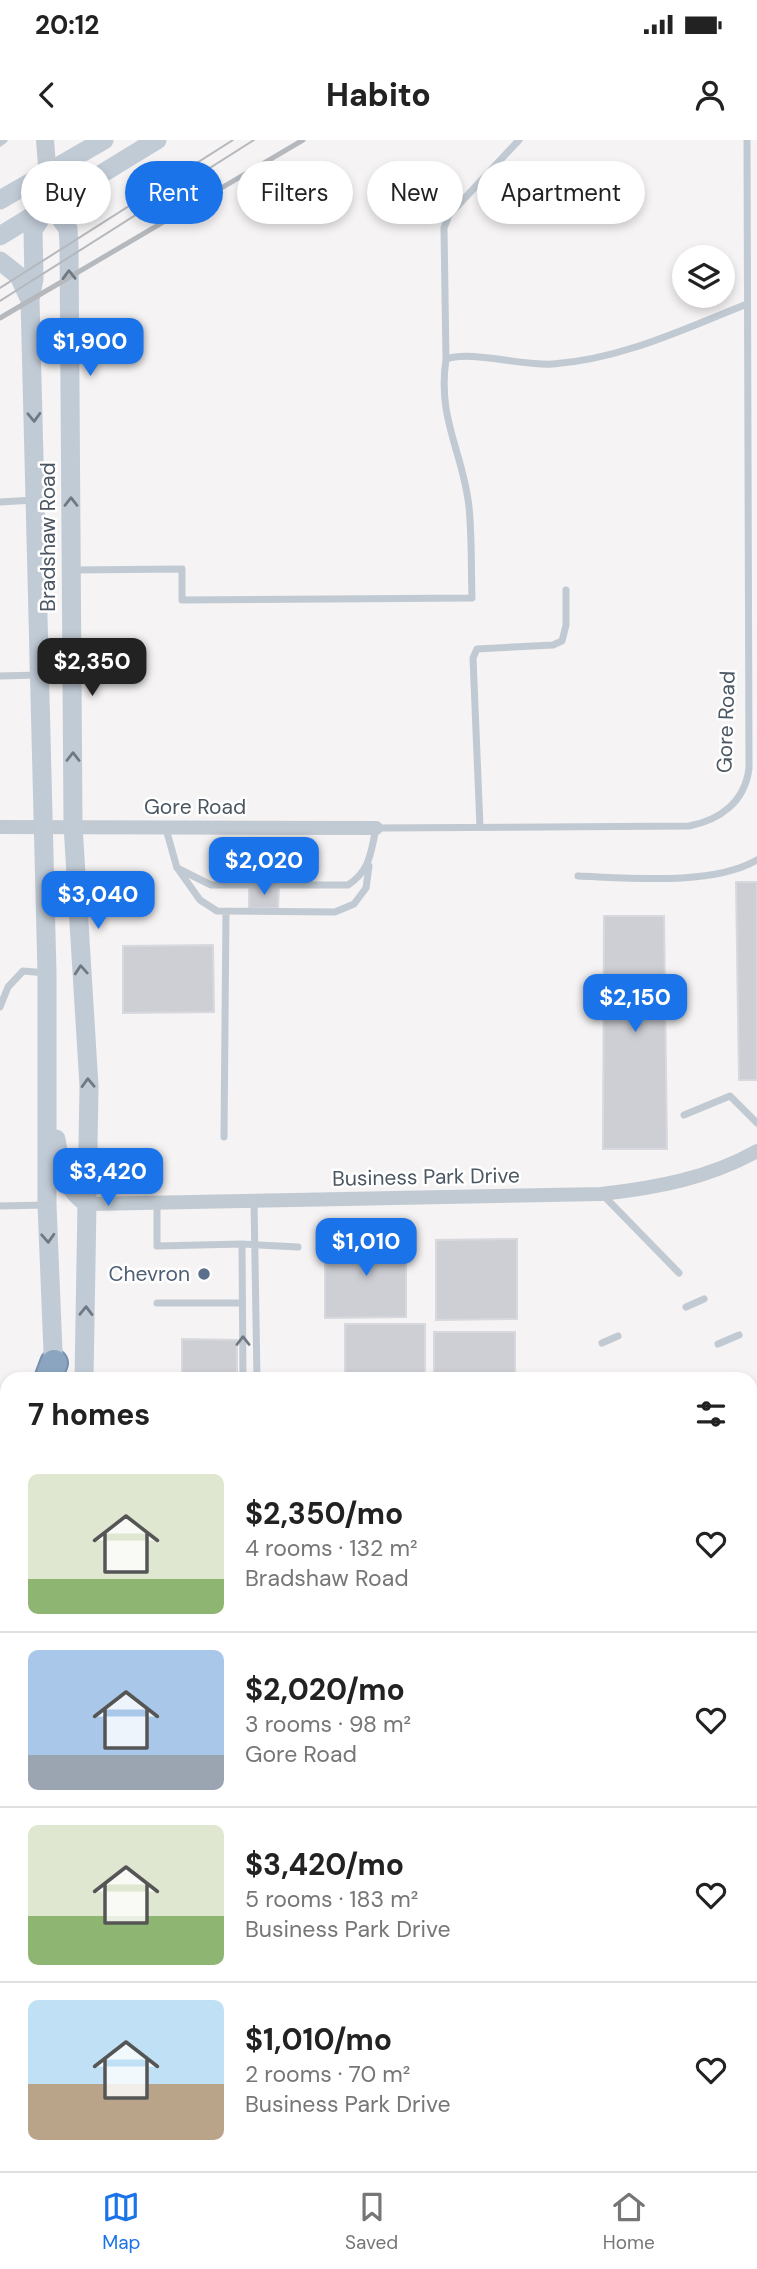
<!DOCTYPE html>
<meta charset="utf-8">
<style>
body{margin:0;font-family:"DM Sans",sans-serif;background:#f2f2f2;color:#222;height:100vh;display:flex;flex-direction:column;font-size:26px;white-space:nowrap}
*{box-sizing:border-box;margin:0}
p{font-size:23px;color:#767676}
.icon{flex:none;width:38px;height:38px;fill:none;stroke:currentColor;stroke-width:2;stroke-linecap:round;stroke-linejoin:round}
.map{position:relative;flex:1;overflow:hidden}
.side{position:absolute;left:0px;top:1232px;width:758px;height:800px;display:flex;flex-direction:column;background:#fff;border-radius:21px 21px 0 0;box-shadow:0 4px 10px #0003}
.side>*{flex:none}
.guide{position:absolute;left:21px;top:21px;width:716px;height:63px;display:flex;gap:14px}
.buttons{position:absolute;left:672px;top:105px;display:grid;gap:14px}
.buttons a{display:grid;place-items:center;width:63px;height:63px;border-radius:50%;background:#fff;box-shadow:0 4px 10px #0003;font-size:35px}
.price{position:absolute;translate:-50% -60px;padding:0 16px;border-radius:14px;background:#1a73e8;color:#fff;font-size:23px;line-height:46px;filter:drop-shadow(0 2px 4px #0008)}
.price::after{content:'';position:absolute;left:50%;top:42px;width:21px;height:16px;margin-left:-10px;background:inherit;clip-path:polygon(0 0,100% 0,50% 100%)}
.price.active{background:#222;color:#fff}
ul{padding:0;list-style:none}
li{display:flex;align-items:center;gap:21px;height:175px;padding:0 28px}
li+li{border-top:2px solid #e0e0e0}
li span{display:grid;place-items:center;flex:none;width:196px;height:140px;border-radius:10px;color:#555}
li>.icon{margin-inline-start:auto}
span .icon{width:84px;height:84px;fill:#fffc;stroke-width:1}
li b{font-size:30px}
h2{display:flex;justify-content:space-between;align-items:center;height:84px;padding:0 28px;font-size:30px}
.pill{padding:0 24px;border-radius:32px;background:#fff;box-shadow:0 4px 10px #0003;font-size:24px;line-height:63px}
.pill.active{background:#1a73e8;color:#fff}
.status{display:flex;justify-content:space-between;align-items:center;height:49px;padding:0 35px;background:#fff;direction:ltr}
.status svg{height:19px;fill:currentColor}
header{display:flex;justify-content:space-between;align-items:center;height:91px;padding:0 28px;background:#fff;font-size:32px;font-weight:800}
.tabs{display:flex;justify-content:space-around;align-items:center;height:98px;border-top:2px solid #e0e0e0;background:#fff;font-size:19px;color:#767676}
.tabs a{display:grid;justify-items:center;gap:4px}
.tabs .active{color:#1a73e8}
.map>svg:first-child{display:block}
.building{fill:#cdcfd5;stroke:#d7d9de;stroke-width:2}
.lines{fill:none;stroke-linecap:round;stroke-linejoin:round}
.motorway-casing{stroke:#7690ad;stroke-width:30}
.service{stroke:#c1cad2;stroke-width:7}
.minor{stroke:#c1cad2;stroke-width:14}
.tertiary{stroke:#c1cad2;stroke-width:18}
.secondary{stroke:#c1cbd6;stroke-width:19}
.motorway{stroke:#8ba5c1;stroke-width:26}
.tram{stroke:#b5b8bd;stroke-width:2}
.rail{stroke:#b5b8bd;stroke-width:5}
.oneway{stroke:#6e7984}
.oneway2{stroke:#6e7983}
.service-dot{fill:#5c6f8a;stroke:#fff;stroke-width:2.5}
.labels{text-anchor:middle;stroke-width:5;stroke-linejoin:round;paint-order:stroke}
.street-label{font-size:21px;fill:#4a5661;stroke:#fff}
.service-label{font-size:21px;fill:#4e5e75;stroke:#fff;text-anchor:end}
</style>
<div class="status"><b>20:12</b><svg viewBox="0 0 49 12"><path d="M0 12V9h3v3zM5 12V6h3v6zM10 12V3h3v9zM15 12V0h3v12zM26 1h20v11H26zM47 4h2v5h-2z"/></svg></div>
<header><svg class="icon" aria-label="back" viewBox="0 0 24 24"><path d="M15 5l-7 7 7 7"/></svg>Habito<svg class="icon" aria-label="person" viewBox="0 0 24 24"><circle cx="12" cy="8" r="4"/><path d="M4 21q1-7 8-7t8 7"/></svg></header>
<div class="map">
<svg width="757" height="2031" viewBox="0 0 757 2031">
<rect width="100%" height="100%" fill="#f5f3f3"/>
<path class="building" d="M736,742H757V940H739Z
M249,746H279L278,768H249Z
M604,776H664L667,1009H603Z
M213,805L214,872L123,873V806Z
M406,1097V1177L325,1178V1098Z
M517,1099V1179L436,1180V1100Z
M345,1184H425V1239H345Z
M434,1192H515V1239H434Z
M182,1199L237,1200V1239H182Z
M757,1671V1698L751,1693V1678Z
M751,1717L757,1721V1744L751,1754Z
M336,2025H370L382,2031H333Z"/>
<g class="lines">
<defs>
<path id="motorway" d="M48,1239L54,1223
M751,1338L757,1335
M751,1409L757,1405
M751,1506L757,1501
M0,1519L7,1473
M0,1852L7,1847
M0,1882L7,1877
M0,1941L7,1937
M0,1986L7,1980
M71,2031L73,2025
M232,2031L236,2025"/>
</defs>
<use href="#motorway" class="motorway-casing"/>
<path class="service" d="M0,3L4,0
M446,219L444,88L449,75L519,0
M0,362L34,360
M72,430L182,429V460L472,458C471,428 472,397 469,367C463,311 437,280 446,219C471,210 521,226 553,224C622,219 684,189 747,164
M0,536L38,535
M480,687L473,518L477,509L553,505L562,501L566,485V450
M166,689L177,728L211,745H348C370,731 371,712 376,688L689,686C720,680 745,662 749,628L747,0
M178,729L200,760L217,771L335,772L354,764L366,748L369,726
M578,736C630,738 712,746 757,720
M0,867L8,847L23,831L46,833
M684,975L730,956L757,983
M224,997L226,771
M602,1054L679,1133
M254,1061L257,1239
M157,1063V1106L242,1104L298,1107
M0,1066L45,1065
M242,1104L243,1239
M157,1163H242
M686,1167L704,1159
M602,1203L618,1196
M718,1204L739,1195"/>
<path class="minor" d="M0,687L376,688
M88,1064L601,1054C656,1048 709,1038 757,1011
M521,2031V2025"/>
<path class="tertiary" d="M45,0L50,64
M751,1862L757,1845
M734,2031V2025"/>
<path class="secondary" d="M0,60L104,0
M50,64L68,89L69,105L73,685L89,946L84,1239
M50,64L33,90L34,139L30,160L47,833V1065L54,1236
M0,96L157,0
M0,121L19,136L30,160
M56,999C60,1025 65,1049 88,1064"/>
<use href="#motorway" class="motorway"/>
<path class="tram" d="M0,148L233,0
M0,161L254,0"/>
<path class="rail" d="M0,178L303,0"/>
</g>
<defs><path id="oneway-chevron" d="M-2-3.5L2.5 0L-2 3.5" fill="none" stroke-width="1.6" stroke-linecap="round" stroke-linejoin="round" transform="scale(1.75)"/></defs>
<g class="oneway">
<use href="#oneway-chevron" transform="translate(69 135) rotate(-91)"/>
<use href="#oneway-chevron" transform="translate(34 277) rotate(88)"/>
<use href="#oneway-chevron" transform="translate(71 362) rotate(-90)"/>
<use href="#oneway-chevron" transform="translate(73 617) rotate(-90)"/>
<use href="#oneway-chevron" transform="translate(81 830) rotate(-94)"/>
<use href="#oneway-chevron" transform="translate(88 943) rotate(-92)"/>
<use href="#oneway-chevron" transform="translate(48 1098) rotate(87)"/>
<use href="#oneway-chevron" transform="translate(86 1171) rotate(-89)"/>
</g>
<use class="oneway2" href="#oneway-chevron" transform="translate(243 1201) rotate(-90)"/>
<circle class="service-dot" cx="204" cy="1134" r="7"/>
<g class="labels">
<g class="street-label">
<text transform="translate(48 397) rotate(-90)" y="7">Bradshaw Road</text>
<text transform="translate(726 582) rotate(-88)" y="7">Gore Road</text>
<text x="195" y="674">Gore Road</text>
<text transform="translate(426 1037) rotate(-1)" y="7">Business Park Drive</text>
</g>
<g class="service-label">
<text x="190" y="1141">Chevron</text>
</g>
</g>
</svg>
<div class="buttons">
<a><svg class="icon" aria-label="layers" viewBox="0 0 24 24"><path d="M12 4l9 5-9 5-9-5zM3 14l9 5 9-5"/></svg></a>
</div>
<b class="price" style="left:90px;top:238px">$1,900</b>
<b class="price active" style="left:92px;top:558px">$2,350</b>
<b class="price" style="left:264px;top:757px">$2,020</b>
<b class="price" style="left:98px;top:791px">$3,040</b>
<b class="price" style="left:635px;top:894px">$2,150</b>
<b class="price" style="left:108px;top:1068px">$3,420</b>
<b class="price" style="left:366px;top:1138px">$1,010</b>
<div class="guide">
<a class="pill">Buy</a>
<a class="pill active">Rent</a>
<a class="pill">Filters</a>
<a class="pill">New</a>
<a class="pill">Apartment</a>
</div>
<section class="side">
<h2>7 homes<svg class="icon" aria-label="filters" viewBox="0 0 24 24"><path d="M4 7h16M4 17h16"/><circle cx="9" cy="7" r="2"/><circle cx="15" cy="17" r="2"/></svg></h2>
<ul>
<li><span style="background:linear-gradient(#dfe7d0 75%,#8fb573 0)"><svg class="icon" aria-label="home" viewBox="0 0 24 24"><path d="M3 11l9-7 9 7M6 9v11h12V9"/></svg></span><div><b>$2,350/mo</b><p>4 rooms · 132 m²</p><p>Bradshaw Road</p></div><svg class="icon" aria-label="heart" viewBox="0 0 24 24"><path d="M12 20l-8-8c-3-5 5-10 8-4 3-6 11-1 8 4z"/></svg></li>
<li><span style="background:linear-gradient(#a9c7e8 75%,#9aa5b1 0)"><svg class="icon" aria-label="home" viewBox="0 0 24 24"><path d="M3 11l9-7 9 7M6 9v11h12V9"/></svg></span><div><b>$2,020/mo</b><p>3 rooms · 98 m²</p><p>Gore Road</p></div><svg class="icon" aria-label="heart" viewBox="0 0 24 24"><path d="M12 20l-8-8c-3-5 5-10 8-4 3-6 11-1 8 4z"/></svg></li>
<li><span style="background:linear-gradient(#dfe7d0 65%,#8fb573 0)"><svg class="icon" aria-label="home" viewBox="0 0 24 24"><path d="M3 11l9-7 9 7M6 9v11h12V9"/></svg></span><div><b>$3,420/mo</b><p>5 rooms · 183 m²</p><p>Business Park Drive</p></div><svg class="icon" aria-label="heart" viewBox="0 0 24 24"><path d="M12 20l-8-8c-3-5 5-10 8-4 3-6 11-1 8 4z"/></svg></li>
<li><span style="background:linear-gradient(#bfe0f5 60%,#b9a48a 0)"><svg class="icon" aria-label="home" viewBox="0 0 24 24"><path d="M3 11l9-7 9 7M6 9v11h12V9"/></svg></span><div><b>$1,010/mo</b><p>2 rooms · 70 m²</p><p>Business Park Drive</p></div><svg class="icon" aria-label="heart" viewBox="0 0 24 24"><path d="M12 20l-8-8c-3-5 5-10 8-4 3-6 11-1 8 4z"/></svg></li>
</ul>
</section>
</div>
<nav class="tabs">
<a class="active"><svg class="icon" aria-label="map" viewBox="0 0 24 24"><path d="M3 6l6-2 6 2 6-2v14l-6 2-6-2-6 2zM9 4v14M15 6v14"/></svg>Map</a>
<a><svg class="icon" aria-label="saved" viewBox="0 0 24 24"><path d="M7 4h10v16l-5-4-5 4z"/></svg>Saved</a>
<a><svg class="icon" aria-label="home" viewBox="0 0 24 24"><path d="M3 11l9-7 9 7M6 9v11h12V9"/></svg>Home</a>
</nav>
